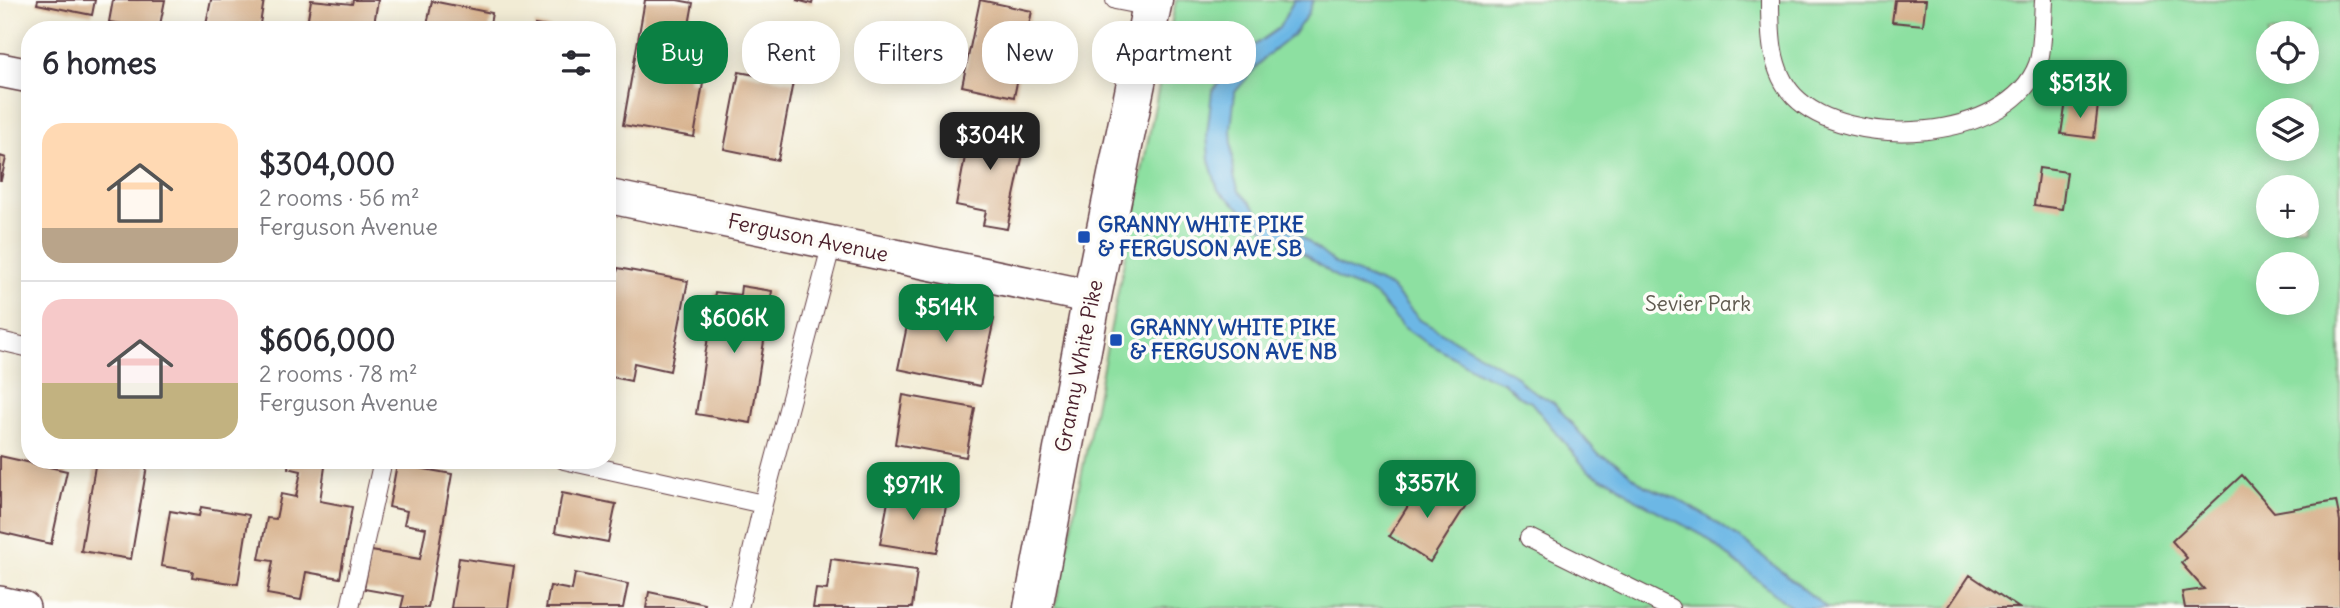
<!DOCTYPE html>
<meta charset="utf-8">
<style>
body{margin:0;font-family:Delius,sans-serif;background:#f2f2f3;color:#2b2b33;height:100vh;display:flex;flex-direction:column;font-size:26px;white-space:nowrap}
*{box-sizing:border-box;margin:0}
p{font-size:23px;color:#7c7c81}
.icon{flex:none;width:38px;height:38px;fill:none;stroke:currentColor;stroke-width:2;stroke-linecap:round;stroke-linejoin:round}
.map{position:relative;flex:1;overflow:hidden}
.side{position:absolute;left:21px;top:21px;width:595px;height:448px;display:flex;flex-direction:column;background:#fff;border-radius:28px;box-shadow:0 4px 18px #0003}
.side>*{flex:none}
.guide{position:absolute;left:637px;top:21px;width:665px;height:63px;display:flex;gap:14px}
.controls{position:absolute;left:2256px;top:21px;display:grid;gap:14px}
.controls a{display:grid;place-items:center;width:63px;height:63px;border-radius:50%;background:#fff;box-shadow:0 4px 18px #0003;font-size:35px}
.price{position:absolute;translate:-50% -60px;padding:0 16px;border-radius:14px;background:#0b8043;color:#fff;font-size:23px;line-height:46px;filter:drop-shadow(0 2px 4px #0008)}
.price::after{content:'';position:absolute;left:50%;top:42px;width:21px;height:16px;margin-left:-10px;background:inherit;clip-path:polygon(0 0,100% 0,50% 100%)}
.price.current{background:#222;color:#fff}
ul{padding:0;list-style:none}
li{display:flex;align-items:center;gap:21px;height:175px;padding:0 21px}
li+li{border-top:2px solid #e1e1e2}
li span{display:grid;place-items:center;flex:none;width:196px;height:140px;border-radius:21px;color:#555}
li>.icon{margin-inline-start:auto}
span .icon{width:84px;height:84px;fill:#fffc;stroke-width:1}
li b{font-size:30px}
h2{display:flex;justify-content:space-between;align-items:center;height:84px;padding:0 21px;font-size:30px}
.chip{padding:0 24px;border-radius:28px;background:#fff;box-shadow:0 4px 18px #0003;font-size:24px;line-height:63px}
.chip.current{background:#0b8043;color:#fff}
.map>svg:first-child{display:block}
.green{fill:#8de0a1;stroke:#6c8066;stroke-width:2;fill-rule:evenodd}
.water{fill:#6cb7e5;stroke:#5b6b88;stroke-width:2}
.building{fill:#d7b18c}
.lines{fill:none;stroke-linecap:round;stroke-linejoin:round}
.lane-casing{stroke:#633e44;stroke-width:20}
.street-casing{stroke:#633e44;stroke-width:36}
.secondary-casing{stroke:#633e44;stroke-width:41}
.lane{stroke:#fff;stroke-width:18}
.street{stroke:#fff;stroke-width:33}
.secondary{stroke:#fff;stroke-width:38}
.transit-dot{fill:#1a4fb4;stroke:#fdfcf7;stroke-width:2.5}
.labels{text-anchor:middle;stroke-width:7;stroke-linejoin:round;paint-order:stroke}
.transit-label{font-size:21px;font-weight:bold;fill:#164399;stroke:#fdfcf7;text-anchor:start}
.street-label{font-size:21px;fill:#4a1f2b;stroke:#fdfcf7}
.park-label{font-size:21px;fill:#5e594e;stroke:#fdfcf7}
</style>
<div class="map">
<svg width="2340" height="608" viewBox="0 0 2340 608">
<rect width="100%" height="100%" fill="#fdfcf7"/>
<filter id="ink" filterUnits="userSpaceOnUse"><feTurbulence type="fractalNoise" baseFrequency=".0143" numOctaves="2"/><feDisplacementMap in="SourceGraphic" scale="14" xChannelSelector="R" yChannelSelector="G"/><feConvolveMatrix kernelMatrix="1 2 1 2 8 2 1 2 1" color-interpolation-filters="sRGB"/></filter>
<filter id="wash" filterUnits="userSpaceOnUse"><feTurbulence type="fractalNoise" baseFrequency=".00686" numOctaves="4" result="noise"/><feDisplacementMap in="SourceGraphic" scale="28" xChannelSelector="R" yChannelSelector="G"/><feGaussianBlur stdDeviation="1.57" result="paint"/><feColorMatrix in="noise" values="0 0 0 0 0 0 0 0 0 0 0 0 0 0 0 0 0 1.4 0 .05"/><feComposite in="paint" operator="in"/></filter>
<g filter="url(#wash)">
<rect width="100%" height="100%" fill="#f2ecd5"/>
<path class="green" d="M1176,0H2340V608H1055ZM2268,33H2306V72H2268ZM2268,110H2306V149H2268ZM2268,187H2306V226H2268ZM2268,264H2306V303H2268Z"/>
<path class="water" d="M1294,0H1313L1308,14L1293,35L1264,58L1235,92L1231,129L1234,176L1239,191L1263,216L1300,235L1336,264L1391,287L1420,320L1515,375L1525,386L1554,403L1599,455L1614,461L1645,486L1674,497L1708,517L1745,542L1827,608H1792L1704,536L1635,499L1612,481L1603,479L1587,470L1531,402L1519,397L1503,382L1486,376L1416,336L1402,326L1377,297L1368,291L1342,281L1283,239L1271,234L1218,190L1209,160L1207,135L1212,91L1246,51L1279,28Z"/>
<g id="blocks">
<path class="building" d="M38,0H95L92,15L37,4Z
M113,0H165L159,30L109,22Z
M211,0H264L259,30H205Z
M311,0L352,4L353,0H378L373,30H306Z
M645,0H677L693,3L689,25L698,26L688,81L703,83L694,137L623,125Z
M796,0H813L812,4Z
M980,0L1032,11L1014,97L962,86Z
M1895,0H1926L1923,25L1892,22Z
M432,1L492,13L489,30H426Z
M535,25L552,28V30H535Z
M739,72L793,82L778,160L724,149Z
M2066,101L2098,105L2094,138L2061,134Z
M964,122L1027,135L1007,229L983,225L986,211L956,205L967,146L959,144Z
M0,156L6,158L1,180H0Z
M2039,168L2067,172L2062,209L2034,205Z
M618,268L688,281L670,371L634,363L631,381L607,376V323Z
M741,286L772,291L751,423L696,414L715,292L740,295Z
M912,302L994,319L980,386L898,369Z
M903,395L975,408L966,457L895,444Z
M0,456L67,471L51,544L0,532Z
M96,460H148L131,559L81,551Z
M289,460H326L320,501L352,507L340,578L306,572L301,600L267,594L273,561L259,559L267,518L276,519L281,494L296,497L301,471L288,468Z
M397,464L452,474L428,608H401L404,596L364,589L371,551L420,559L426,528L404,524L407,511L389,507Z
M2242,475L2274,512L2336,501L2340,521V608H2185L2182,592L2204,589L2181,563L2187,558L2172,541Z
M1425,479L1466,505L1430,562L1389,536Z
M890,491L947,501L937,553L880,544Z
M562,493L616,504L608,542L555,532Z
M201,507L249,515L238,584L192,577L193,571L161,566L170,511L199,516Z
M459,558L514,566L508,608H451Z
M831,559L917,570L912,608H813L816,589L827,590Z
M575,573L628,584L623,608H546L550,586L572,590Z
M1970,575L2019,608H1948Z
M649,592L705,604L704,608H646Z"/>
</g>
</g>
<g filter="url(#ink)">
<use href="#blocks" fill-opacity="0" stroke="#633e44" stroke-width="2"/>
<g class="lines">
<defs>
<path id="lane" d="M1115,0L1151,7
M1770,0C1770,32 1770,71 1794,96C1847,151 2009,143 2038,64C2043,50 2043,16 2044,0
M0,341L30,348
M564,460L763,504
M1529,538L1670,608
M350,608L383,460
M739,608L763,504L832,243"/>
<path id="street" d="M0,70L30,76
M607,196L1092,297
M0,603L23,608"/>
<path id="secondary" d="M1033,608L1092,297L1153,0"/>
</defs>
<use href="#lane" class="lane-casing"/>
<use href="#street" class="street-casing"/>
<use href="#secondary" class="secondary-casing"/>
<use href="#lane" class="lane"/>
<use href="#street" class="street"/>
<use href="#secondary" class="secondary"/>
</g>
</g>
<g class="transit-dot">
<rect x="1077" y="230" width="14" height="14" rx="3.5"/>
<rect x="1109" y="333" width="14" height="14" rx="3.5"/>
</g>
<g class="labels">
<g class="transit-label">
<text x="1098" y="232">GRANNY WHITE PIKE<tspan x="1098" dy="24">&amp; FERGUSON AVE SB</tspan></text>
<text x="1130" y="335">GRANNY WHITE PIKE<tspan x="1130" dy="24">&amp; FERGUSON AVE NB</tspan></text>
</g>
<g class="street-label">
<text transform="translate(808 238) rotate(12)" y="7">Ferguson Avenue</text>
<text transform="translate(1079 366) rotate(-79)" y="7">Granny White Pike</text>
</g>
<g class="park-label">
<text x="1698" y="311">Sevier Park</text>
</g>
</g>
</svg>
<div class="controls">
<a><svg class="icon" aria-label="locate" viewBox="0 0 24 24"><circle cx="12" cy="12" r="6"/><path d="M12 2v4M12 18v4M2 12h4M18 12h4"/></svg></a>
<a><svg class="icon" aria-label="layers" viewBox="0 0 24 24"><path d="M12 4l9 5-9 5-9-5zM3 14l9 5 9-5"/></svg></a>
<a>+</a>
<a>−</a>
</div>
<b class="price" style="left:2080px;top:120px">$513K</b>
<b class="price current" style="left:990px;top:172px">$304K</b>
<b class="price" style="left:946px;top:344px">$514K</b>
<b class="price" style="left:734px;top:355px">$606K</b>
<b class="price" style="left:1427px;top:520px">$357K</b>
<b class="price" style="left:913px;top:522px">$971K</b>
<div class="guide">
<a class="chip current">Buy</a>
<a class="chip">Rent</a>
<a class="chip">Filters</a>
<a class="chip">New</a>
<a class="chip">Apartment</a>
</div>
<section class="side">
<h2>6 homes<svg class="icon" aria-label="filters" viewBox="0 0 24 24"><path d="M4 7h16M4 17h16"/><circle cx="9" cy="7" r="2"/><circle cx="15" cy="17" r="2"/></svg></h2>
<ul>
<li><span style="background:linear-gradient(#ffd9b3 75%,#b9a48a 0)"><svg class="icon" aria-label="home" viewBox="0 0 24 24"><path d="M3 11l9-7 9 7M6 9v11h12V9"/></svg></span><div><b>$304,000</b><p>2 rooms · 56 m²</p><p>Ferguson Avenue</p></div></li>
<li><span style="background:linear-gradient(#f6c9c9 60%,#c2b280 0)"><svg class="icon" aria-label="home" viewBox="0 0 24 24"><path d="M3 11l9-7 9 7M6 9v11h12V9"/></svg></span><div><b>$606,000</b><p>2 rooms · 78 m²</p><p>Ferguson Avenue</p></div></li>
</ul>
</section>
</div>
